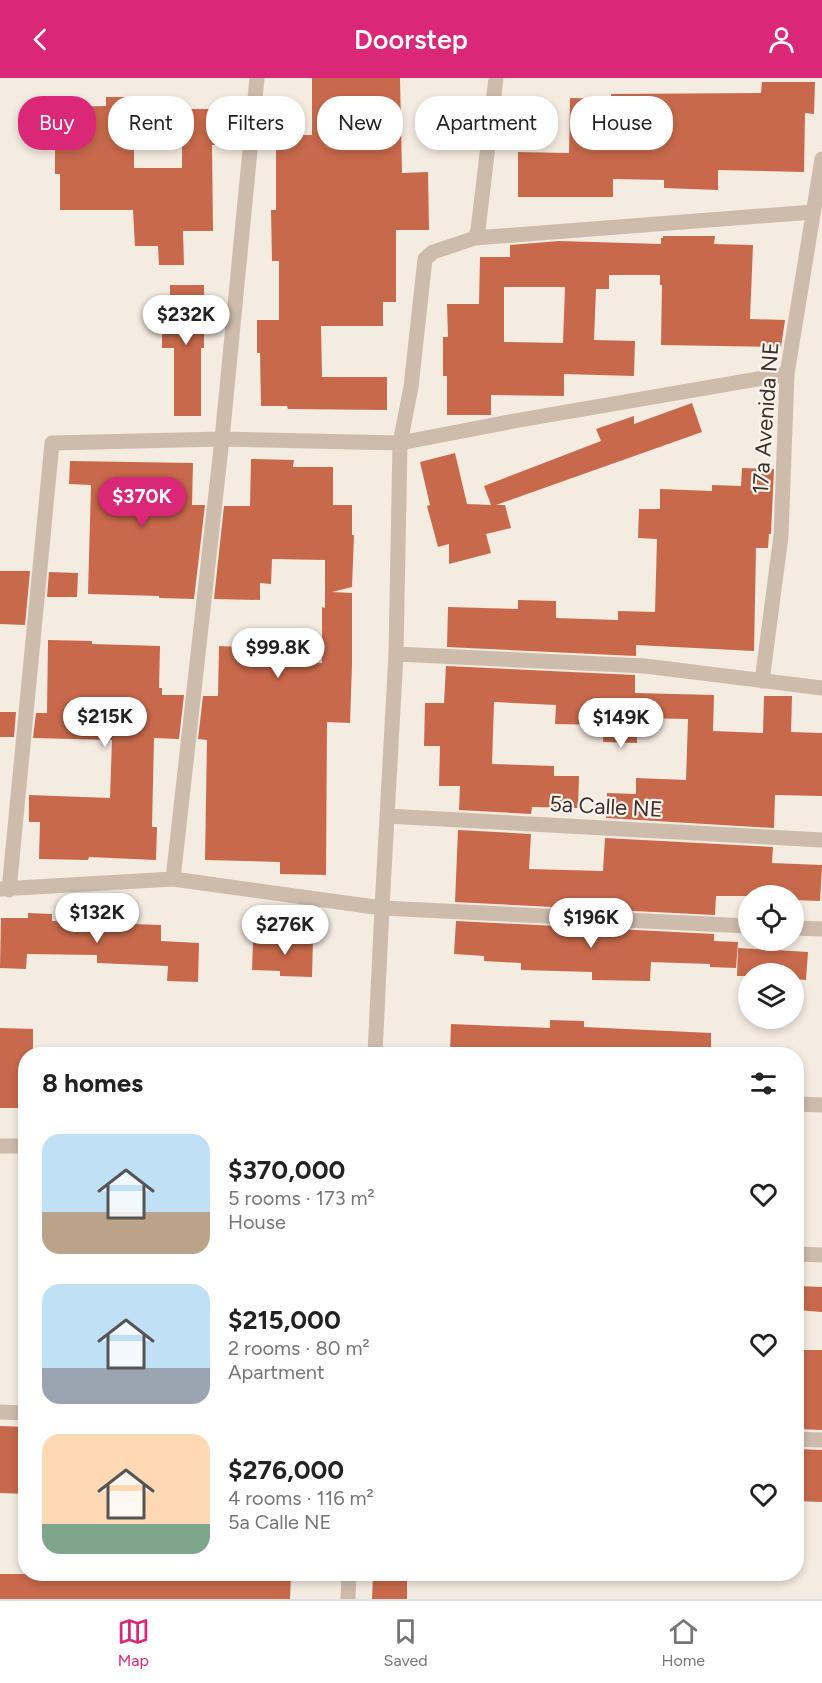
<!DOCTYPE html>
<meta charset="utf-8">
<style>
body{margin:0;font-family:Figtree,sans-serif;background:#f2f2f2;color:#222;height:100vh;display:flex;flex-direction:column;font-size:22px;white-space:nowrap}
*{box-sizing:border-box;margin:0}
p{font-size:20px;color:#767676}
.icon{flex:none;width:33px;height:33px;fill:none;stroke:currentColor;stroke-width:2;stroke-linecap:round;stroke-linejoin:round}
.map{position:relative;flex:1;overflow:hidden}
.sheet{position:absolute;left:18px;top:969px;width:786px;height:534px;display:flex;flex-direction:column;background:#fff;border-radius:24px;box-shadow:0 3px 9px #0003}
.sheet>*{flex:none}
.banner{position:absolute;left:18px;top:18px;width:786px;height:54px;display:flex;gap:12px}
.fabs{position:absolute;left:738px;top:807px;display:grid;gap:12px}
.fabs a{display:grid;place-items:center;width:66px;height:66px;border-radius:50%;background:#fff;box-shadow:0 3px 9px #0003;font-size:30px}
.price{position:absolute;translate:-50% -51px;padding:0 14px;border-radius:21px;background:#fff;color:#222;font-size:20px;line-height:39px;filter:drop-shadow(0 2px 3px #0008)}
.price::after{content:'';position:absolute;left:50%;top:36px;width:18px;height:14px;margin-left:-9px;background:inherit;clip-path:polygon(0 0,100% 0,50% 100%)}
.price.current{background:#db2777;color:#fff}
ul{padding:0;list-style:none}
li{display:flex;align-items:center;gap:18px;height:150px;padding:0 24px}
li span{display:grid;place-items:center;flex:none;width:168px;height:120px;border-radius:18px;color:#555}
li>.icon{margin-inline-start:auto}
span .icon{width:72px;height:72px;fill:#fffc;stroke-width:1}
li b{font-size:26px}
h2{display:flex;justify-content:space-between;align-items:center;height:72px;padding:0 24px;font-size:26px}
.chip{padding:0 21px;border-radius:24px;background:#fff;box-shadow:0 3px 9px #0003;font-size:21px;line-height:54px}
.chip.current{background:#db2777;color:#fff}
header{display:flex;justify-content:space-between;align-items:center;height:78px;padding:0 24px;background:#db2777;color:#fff;font-size:27px;font-weight:600}
.dock{display:flex;justify-content:space-around;align-items:center;height:84px;border-top:2px solid #e0e0e0;background:#fff;font-size:16px;color:#767676}
.dock a{display:grid;justify-items:center;gap:3px}
.dock .current{color:#db2777}
.map>svg:first-child{display:block}
.building{fill:#c8694b;fill-rule:evenodd}
.lines{fill:none;stroke-linecap:round;stroke-linejoin:round}
.minor{stroke:#cdbbac;stroke-width:15}
.labels{text-anchor:middle;stroke-width:4.5;stroke-linejoin:round;paint-order:stroke}
.street-label{font-size:22px;fill:#3b302b;stroke:#fbf5ee}
</style>
<header><svg class="icon" aria-label="back" viewBox="0 0 24 24"><path d="M15 5l-7 7 7 7"/></svg>Doorstep<svg class="icon" aria-label="person" viewBox="0 0 24 24"><circle cx="12" cy="8" r="4"/><path d="M4 21q1-7 8-7t8 7"/></svg></header>
<div class="map">
<svg width="822" height="1521" viewBox="0 0 822 1521">
<rect width="100%" height="100%" fill="#f4ebe1"/>
<path class="building" d="M312,0H400L402,95L428,94L429,152H396V224H383V248H321L322,299H387V332L288,331L287,328H261L260,275H257V242H279V183H272L271,132H276V57H312Z
M762,4H815L814,36L805,35L804,94L718,92V112L664,110V102L613,101V119H518V74L569,75L570,20L611,21V16L761,15Z
M106,19H134V90H182V31H231L232,67H212L213,153H183L184,187H159L158,168H135L133,132H60V96H55V38L64,37L63,29L106,28Z
M663,158H715L714,166L753,167L750,241L785,242L781,269L661,267L662,207H660V197H609V211H596L594,262L635,263L634,298L564,296V318L491,317V337H447V298H443V259H448L447,226H479L480,179H510V167L559,163L661,166V160H663ZM504,209H565L563,265L504,264Z
M170,207H204V270H201V338H174V270H162V239H170Z
M692,325L702,354L496,427H505L511,450L486,456L491,475L449,486V466L438,469L427,428L430,427L420,384L455,375L467,426L491,427L484,408L601,363L596,351L634,338V346Z
M251,381L294,382L293,389H333V427H352V457H354L352,509L332,514L352,515V586L350,645L327,644L326,797L280,796V784L205,782L207,662L198,661L203,618H218L219,568L260,570V584L322,585V529L325,530V482L272,481L271,506L260,505V522L214,521L224,428H250Z
M70,383L193,385L192,427H205L194,521L159,520V518L88,516L91,407L69,406Z
M742,390L774,391L771,456H769L768,470H756L754,573L636,567V578L447,569L448,529L518,531V522L556,523V540L618,542V533L655,534L657,461L638,460L639,431H660V411L712,413V407L741,408Z
M0,493H30L25,547L0,546Z
M49,494L78,495L77,519H47Z
M48,562L92,563V566L160,568L159,610H162V617H184L179,661L154,660L152,749H157L156,782L89,779L88,782L39,781L40,744H29V717L110,720L112,662L33,660L36,635H47Z
M446,588L635,597V615L714,617L713,653L763,655L764,618H792L791,654L822,655V718L775,717L774,750L606,740L607,715L636,716V700L686,702L688,641L637,640V665L603,664L604,647L555,646L556,627L494,624L492,686L554,688V698H579L578,730L532,729L531,736L459,732L460,708H439L440,668H424L425,625H444Z
M0,634H16L14,659H0Z
M458,752L531,756L529,791L603,793L605,760L773,769L772,785L822,787L820,823L794,822V818H716L715,837L455,824Z
M28,835L52,836V843L161,847V863L199,865L198,904L167,903L168,888L97,885V877L27,876L26,891L0,890L1,840H28Z
M456,843L714,856V863L738,864L736,890L710,889V886L651,884L650,903L592,902V894L521,892V885L484,883V878L454,876Z
M281,858L313,860L312,899L280,898V893L252,892L253,863L281,864Z
M738,870L808,874L806,902L794,901V896H748V898H737Z
M550,942L584,943V949L711,955V976H487L450,974L451,946L550,950Z
M0,950L33,951V976H26V1030H0Z
M796,1208L822,1209V1234L796,1232Z
M800,1272H822V1352L798,1351L799,1315H796V1284H800Z
M0,1348L26,1349V1416L0,1415Z
M798,1371L822,1372V1424L796,1423Z
M0,1496H247L291,1497L290,1521H0Z
M373,1496H407V1521H372Z"/>
<g class="lines">
<path class="minor" d="M475,160L813,134
M396,576L645,588L822,610
M762,603L781,458L787,296L822,81
M387,738L822,762
M173,801L222,361L257,0
M0,811L173,801L382,830L396,576L400,365L411,309L425,181L433,174L475,160L478,152L496,0
M9,812L52,365L222,361L400,365L514,343L787,296
M794,850L822,851
M375,976L382,830L748,848
M796,1026L822,1027
M0,1068H26
M796,1176L822,1177
M0,1334L26,1335
M796,1361L822,1362
M348,1521L349,1496"/>
</g>
<g class="labels">
<g class="street-label">
<text transform="translate(765 340) rotate(-86)" y="8">17a Avenida NE</text>
<text transform="translate(606 728) rotate(3)" y="8">5a Calle NE</text>
</g>
</g>
</svg>
<div class="fabs">
<a><svg class="icon" aria-label="locate" viewBox="0 0 24 24"><circle cx="12" cy="12" r="6"/><path d="M12 2v4M12 18v4M2 12h4M18 12h4"/></svg></a>
<a><svg class="icon" aria-label="layers" viewBox="0 0 24 24"><path d="M12 4l9 5-9 5-9-5zM3 14l9 5 9-5"/></svg></a>
</div>
<b class="price" style="left:186px;top:268px">$232K</b>
<b class="price current" style="left:142px;top:450px">$370K</b>
<b class="price" style="left:278px;top:601px">$99.8K</b>
<b class="price" style="left:105px;top:670px">$215K</b>
<b class="price" style="left:621px;top:671px">$149K</b>
<b class="price" style="left:97px;top:866px">$132K</b>
<b class="price" style="left:591px;top:871px">$196K</b>
<b class="price" style="left:285px;top:878px">$276K</b>
<div class="banner">
<a class="chip current">Buy</a>
<a class="chip">Rent</a>
<a class="chip">Filters</a>
<a class="chip">New</a>
<a class="chip">Apartment</a>
<a class="chip">House</a>
</div>
<section class="sheet">
<h2>8 homes<svg class="icon" aria-label="filters" viewBox="0 0 24 24"><path d="M4 7h16M4 17h16"/><circle cx="9" cy="7" r="2"/><circle cx="15" cy="17" r="2"/></svg></h2>
<ul>
<li><span style="background:linear-gradient(#bfe0f5 65%,#b9a48a 0)"><svg class="icon" aria-label="home" viewBox="0 0 24 24"><path d="M3 11l9-7 9 7M6 9v11h12V9"/></svg></span><div><b>$370,000</b><p>5 rooms · 173 m²</p><p>House</p></div><svg class="icon" aria-label="heart" viewBox="0 0 24 24"><path d="M12 20l-8-8c-3-5 5-10 8-4 3-6 11-1 8 4z"/></svg></li>
<li><span style="background:linear-gradient(#bfe0f5 70%,#9aa5b1 0)"><svg class="icon" aria-label="home" viewBox="0 0 24 24"><path d="M3 11l9-7 9 7M6 9v11h12V9"/></svg></span><div><b>$215,000</b><p>2 rooms · 80 m²</p><p>Apartment</p></div><svg class="icon" aria-label="heart" viewBox="0 0 24 24"><path d="M12 20l-8-8c-3-5 5-10 8-4 3-6 11-1 8 4z"/></svg></li>
<li><span style="background:linear-gradient(#ffd9b3 75%,#7fa58c 0)"><svg class="icon" aria-label="home" viewBox="0 0 24 24"><path d="M3 11l9-7 9 7M6 9v11h12V9"/></svg></span><div><b>$276,000</b><p>4 rooms · 116 m²</p><p>5a Calle NE</p></div><svg class="icon" aria-label="heart" viewBox="0 0 24 24"><path d="M12 20l-8-8c-3-5 5-10 8-4 3-6 11-1 8 4z"/></svg></li>
</ul>
</section>
</div>
<nav class="dock">
<a class="current"><svg class="icon" aria-label="map" viewBox="0 0 24 24"><path d="M3 6l6-2 6 2 6-2v14l-6 2-6-2-6 2zM9 4v14M15 6v14"/></svg>Map</a>
<a><svg class="icon" aria-label="saved" viewBox="0 0 24 24"><path d="M7 4h10v16l-5-4-5 4z"/></svg>Saved</a>
<a><svg class="icon" aria-label="home" viewBox="0 0 24 24"><path d="M3 11l9-7 9 7M6 9v11h12V9"/></svg>Home</a>
</nav>
